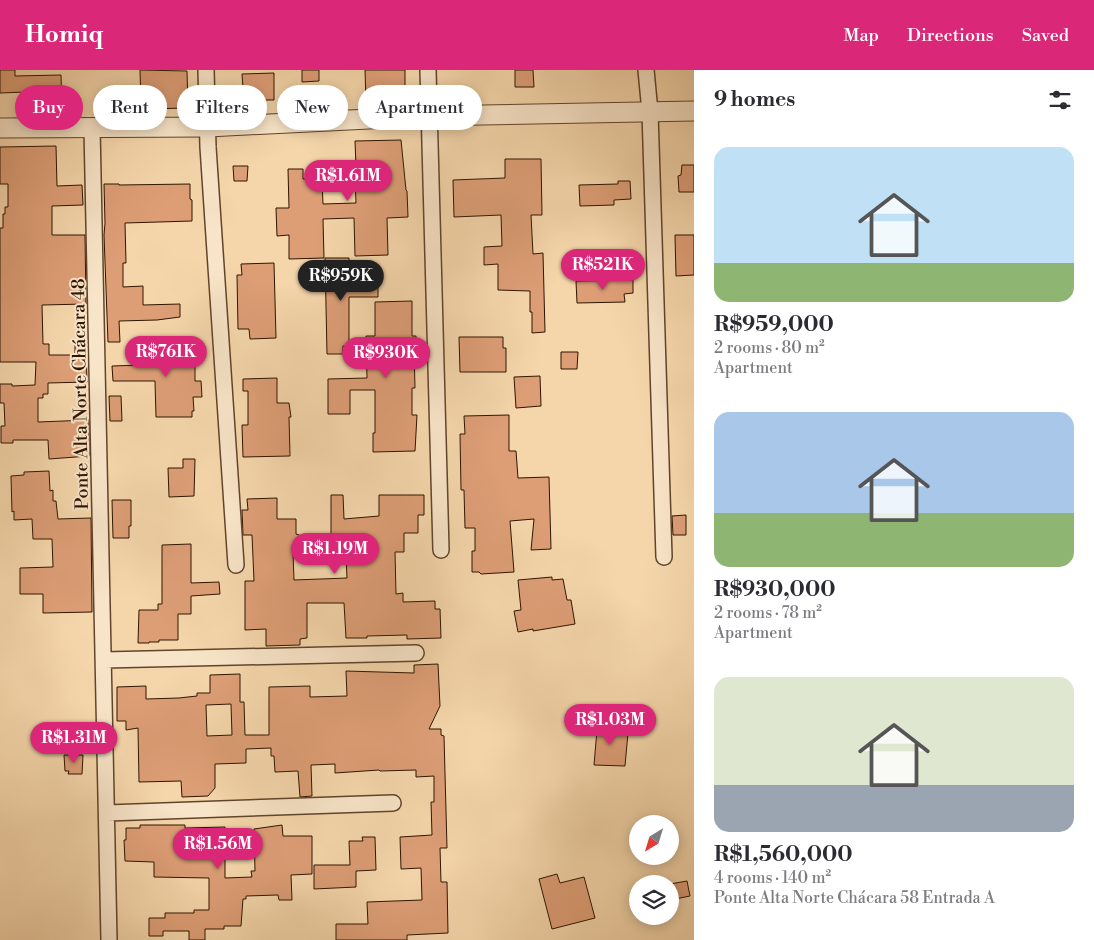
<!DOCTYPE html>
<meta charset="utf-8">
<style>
body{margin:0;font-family:"Libre Bodoni",serif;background:#f7f7f7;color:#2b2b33;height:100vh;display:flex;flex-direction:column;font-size:19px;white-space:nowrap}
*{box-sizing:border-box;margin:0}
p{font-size:16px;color:#7c7c81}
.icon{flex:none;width:28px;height:28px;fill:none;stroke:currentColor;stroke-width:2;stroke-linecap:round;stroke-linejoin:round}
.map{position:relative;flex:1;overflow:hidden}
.details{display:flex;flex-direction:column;background:#fff;width:400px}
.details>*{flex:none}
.hud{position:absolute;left:15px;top:15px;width:475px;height:45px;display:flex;gap:10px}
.needle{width:32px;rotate:218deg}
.tools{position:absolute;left:629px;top:745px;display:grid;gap:10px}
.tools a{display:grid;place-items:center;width:50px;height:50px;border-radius:50%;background:#fff;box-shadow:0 2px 12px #0003;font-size:25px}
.price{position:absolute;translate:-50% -42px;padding:0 11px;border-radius:18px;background:#db2777;color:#fff;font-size:16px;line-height:32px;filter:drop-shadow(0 1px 2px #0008)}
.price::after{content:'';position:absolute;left:50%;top:30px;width:15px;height:11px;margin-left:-8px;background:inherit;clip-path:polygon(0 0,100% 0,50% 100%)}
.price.on{background:#222;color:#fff}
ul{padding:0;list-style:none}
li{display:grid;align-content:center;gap:10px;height:265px;padding:0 20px}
li span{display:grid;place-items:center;height:155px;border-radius:15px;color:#555}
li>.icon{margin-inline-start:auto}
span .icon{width:90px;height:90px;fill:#fffc;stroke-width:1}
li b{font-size:21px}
h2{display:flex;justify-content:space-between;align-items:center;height:60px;padding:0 20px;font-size:21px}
.tag{padding:0 18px;border-radius:22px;background:#fff;box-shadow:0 2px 12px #0003;font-size:18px;line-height:45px}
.tag.on{background:#db2777;color:#fff}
header{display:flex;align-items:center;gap:30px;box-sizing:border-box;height:70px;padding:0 25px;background:#db2777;color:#fff}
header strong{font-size:24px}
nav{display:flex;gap:28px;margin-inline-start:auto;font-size:18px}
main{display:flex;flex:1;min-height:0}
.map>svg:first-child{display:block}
.building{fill:#dd9e76;stroke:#2e1500;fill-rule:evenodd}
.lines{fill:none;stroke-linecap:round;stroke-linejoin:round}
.minor-casing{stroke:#60452b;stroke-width:18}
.tertiary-casing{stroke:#60452b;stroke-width:21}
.minor{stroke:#f8e4c8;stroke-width:15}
.tertiary{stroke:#f8e4c8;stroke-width:19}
.labels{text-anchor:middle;stroke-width:4;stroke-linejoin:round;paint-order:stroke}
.street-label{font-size:18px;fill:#2e1500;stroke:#f8e4c8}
</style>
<header>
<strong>Homiq</strong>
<nav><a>Map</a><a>Directions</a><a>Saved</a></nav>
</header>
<main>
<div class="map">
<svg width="694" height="870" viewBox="0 0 694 870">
<rect width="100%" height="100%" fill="#f5d6ab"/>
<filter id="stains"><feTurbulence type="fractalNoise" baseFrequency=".004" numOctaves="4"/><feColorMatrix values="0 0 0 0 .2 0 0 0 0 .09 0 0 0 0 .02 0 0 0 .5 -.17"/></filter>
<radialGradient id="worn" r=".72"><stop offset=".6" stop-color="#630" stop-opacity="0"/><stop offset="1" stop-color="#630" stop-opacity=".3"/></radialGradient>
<path class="building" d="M0,0H15V6L61,5L62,40L27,41L26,22L0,23Z
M140,0L187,1L188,38L141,39Z
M302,0H319V11L302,12Z
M365,0H405V27L378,28V32H366Z
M515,0H533L534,17H515Z
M274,3V30H232V18H243L242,4Z
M401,70L406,120L407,121L408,147L387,148L388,185L355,186L354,148L323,149L324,188L289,189V165L277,166L276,138H289L288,99H303V109H322L323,134L356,133L355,108L332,109L331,97H356L355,71Z
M56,76L57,116L82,115L83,135L52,136V165H85L86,234L42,235L43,274H49V285H75V274H86L87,312L48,313V324H43V328H38V352L89,350V386L49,389L48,370H13V373H1V356H5L4,333H0V314H12V316L35,315L36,292H0V158H3V144H5V137H8V114H0V77Z
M505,89H541L542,145H531L533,184L543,183L545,262L532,263V242H530V221L498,220V194L484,195V177L502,176L501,145L454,147L453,110L505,108Z
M682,95H694V122H679L678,106L681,105Z
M233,96H248L247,111H234Z
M618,111H630L631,129L614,130V135L580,136L579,115L618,114Z
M104,114H119V115L190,114V129L192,130V151L125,153L126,193H123V217L143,216V235L180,234V247L157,250L119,251L120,272H108L104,165L105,153Z
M675,165H694V205L676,206Z
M325,188H349L350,214L378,213V227H349V276H343V284H327Z
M274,193L276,268L250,269L249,259H238L237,205H242L241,194Z
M633,210V223L624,224L625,232L577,233L576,211Z
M412,231V266H416V278H414L415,318H412V345H417L415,381L373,382V363H375V320H350V344H328V309L367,308L366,266H375V232Z
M459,267H503V278H506V302H460Z
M186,272V277H188V286H195V311H201L202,327H193L194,341H192V347H156L155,311H113L112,296L142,295V277H152V273Z
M561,282H578L577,299H561Z
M540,306L541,336L516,338L514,307Z
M277,308V333H289L291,347H289L290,386L243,387L242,355H248V321H243V309Z
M109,326H121L122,351H110Z
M509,345V381H516L518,408L549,407L551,479L531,480L534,449L510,451L514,502L481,504L479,502H472V481H475V458H465L464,420H461L460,364H465L464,346Z
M183,389H195L194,426L169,427L168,398H183Z
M49,401L50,421L53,420V431H56L58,449L91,448L92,542L43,543V524H20V498L53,497L52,469H33L32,449L14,450V441L12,442L11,406L24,405V402Z
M331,425H343L344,449L379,446V425H424V445H418V463H404V482H395L396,524L403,523V532L435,531V539H440L441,568L407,569V565L367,566V568H346L344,533H307V568L300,569V575L266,576V559L245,560V511H254L252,465H243L242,440H248L247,429L277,428V449H296V464L302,466L303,482L293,483L294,510L347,508L346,487L364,486V464L331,465Z
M112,430H131V456H129V468H113Z
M686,445V465H673L672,446Z
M191,474V513L219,512L220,524L191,526V544H178V570H159V572H149V573H138L139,540H158V534H162V475Z
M552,507V510L563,509L567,530H571L575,554L533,561V559L518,562L514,541L521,540L518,510Z
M438,594L440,636L429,659H441V665L444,666L447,778H440L441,812H447L448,863L407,865V870H336V854H368L367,832L422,830L421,798L401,799L400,767L432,765L431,732H434V706L416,707V700L380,701L379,700L335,703V694L311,695L312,726L300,727L298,701L275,702L274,686H271V678L246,679V693L215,694V718L208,726L182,727L181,711L139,712L138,658L126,660V651H117V617L146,616V629L179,628L197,626V623H210V605L240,604V632H244L245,665H269V617L310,616V627L347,626L346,601L414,603V595ZM231,634L232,665L207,666L206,635Z
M598,648L609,649L608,661L628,663L625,696L594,695Z
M64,685H83L82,704H68L69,701H65Z
M140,755H185V758L225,757V808L252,807L251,801H255L254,759L282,755L283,766H312V804L291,805L292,830H279L278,825L246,826V829H243L241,856H224V859H205V870H189V861H163V866H149V848H165V843H194V840H209V808L154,807V792L125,791L124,770H126V758H140Z
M362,767H375L376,800L356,801V817L314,819V795H350L349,771H363Z
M557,804L560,813L584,807L595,848L552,859L539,809Z
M687,811L690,826L670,830V814Z"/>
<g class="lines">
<defs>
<path id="minor" d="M206,0L208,77L236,495
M428,0L441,480
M646,0L650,42L664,487
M92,58L109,870
M104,590L416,583
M107,743L393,733"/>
<path id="tertiary" d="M0,58L208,57L429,46L694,41"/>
</defs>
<use href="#minor" class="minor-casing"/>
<use href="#tertiary" class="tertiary-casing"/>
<use href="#minor" class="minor"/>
<use href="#tertiary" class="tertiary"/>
</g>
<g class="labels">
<g class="street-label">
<text transform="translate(80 324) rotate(-91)" y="6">Ponte Alta Norte Chácara 48</text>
</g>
</g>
<rect width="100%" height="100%" filter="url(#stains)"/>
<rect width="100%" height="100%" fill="url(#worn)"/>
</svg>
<div class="tools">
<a><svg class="needle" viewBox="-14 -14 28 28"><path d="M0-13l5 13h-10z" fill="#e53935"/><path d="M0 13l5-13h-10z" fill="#7c7c81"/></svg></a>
<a><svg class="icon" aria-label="layers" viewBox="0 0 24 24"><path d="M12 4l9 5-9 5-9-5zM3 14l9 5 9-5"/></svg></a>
</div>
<b class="price" style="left:348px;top:132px">R$1.61M</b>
<b class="price" style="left:603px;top:221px">R$521K</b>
<b class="price on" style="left:341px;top:232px">R$959K</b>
<b class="price" style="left:166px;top:308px">R$761K</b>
<b class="price" style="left:386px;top:309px">R$930K</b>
<b class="price" style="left:335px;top:505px">R$1.19M</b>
<b class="price" style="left:610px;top:676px">R$1.03M</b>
<b class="price" style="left:74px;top:694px">R$1.31M</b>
<b class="price" style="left:218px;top:800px">R$1.56M</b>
<div class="hud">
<a class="tag on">Buy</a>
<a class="tag">Rent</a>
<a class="tag">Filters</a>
<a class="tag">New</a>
<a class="tag">Apartment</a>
</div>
</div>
<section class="details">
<h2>9 homes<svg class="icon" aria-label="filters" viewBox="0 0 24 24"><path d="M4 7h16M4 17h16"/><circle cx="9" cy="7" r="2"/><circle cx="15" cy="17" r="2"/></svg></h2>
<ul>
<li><span style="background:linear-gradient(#bfe0f5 75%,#8fb573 0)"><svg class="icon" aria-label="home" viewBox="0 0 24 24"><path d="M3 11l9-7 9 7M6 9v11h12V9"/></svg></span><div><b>R$959,000</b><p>2 rooms · 80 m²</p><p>Apartment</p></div></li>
<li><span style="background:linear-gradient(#a9c7e8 65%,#8fb573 0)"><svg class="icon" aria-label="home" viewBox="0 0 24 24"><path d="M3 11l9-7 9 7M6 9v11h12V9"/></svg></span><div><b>R$930,000</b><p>2 rooms · 78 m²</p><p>Apartment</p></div></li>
<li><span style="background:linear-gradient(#dfe7d0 70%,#9aa5b1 0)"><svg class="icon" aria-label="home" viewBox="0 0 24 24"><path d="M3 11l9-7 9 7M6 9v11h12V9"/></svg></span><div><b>R$1,560,000</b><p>4 rooms · 140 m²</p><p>Ponte Alta Norte Chácara 58 Entrada A</p></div></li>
</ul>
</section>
</main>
